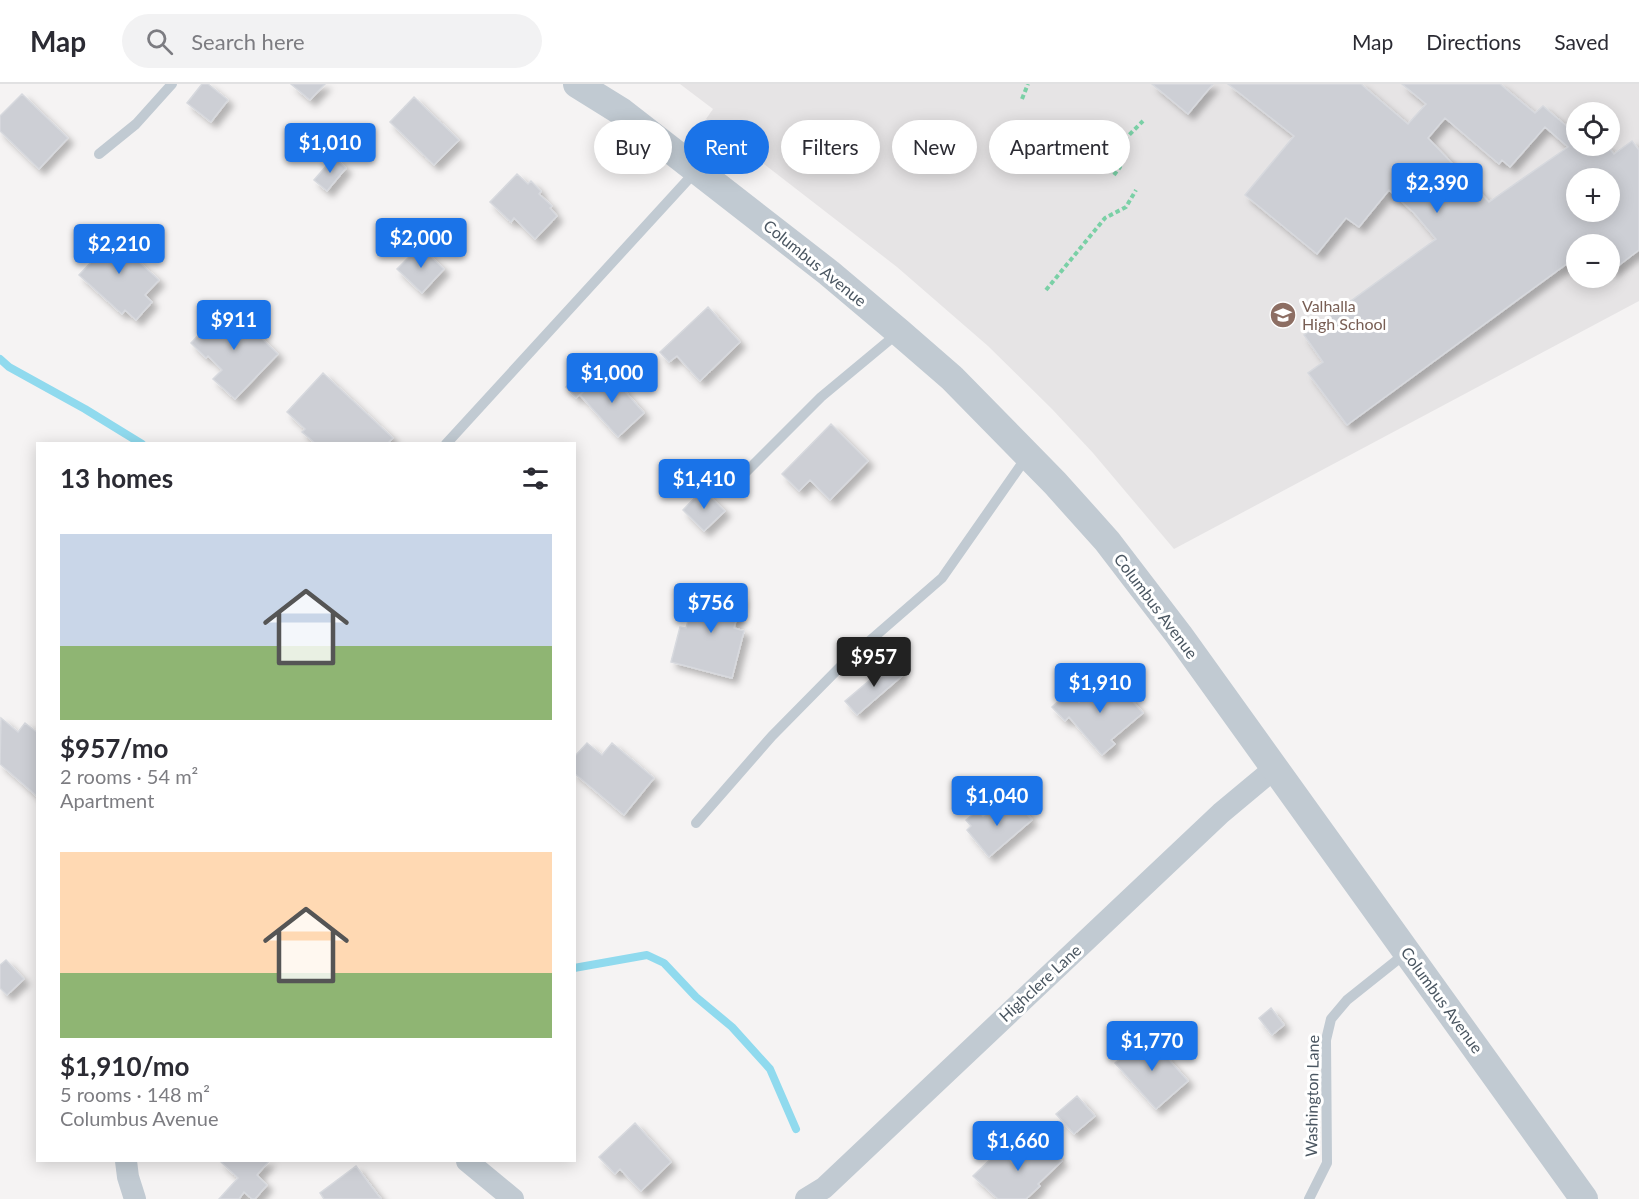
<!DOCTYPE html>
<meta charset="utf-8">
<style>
body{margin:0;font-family:Lato,sans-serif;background:#f2f2f3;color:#2b2b33;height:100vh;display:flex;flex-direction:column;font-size:22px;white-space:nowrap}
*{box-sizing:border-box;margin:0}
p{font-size:20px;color:#7c7c81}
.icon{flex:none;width:33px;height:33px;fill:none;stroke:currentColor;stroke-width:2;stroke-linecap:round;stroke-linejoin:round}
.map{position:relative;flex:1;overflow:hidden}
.details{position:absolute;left:36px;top:358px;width:540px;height:720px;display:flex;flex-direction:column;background:#fff;border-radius:0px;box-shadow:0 3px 15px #0003}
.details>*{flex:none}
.banner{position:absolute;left:594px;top:36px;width:570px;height:54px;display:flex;gap:12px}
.fabs{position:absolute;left:1566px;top:18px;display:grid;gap:12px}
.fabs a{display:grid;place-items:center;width:54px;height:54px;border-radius:50%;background:#fff;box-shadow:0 3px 15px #0003;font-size:30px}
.price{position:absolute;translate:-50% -51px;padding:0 14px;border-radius:6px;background:#1a73e8;color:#fff;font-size:20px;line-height:39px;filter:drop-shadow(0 2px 3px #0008)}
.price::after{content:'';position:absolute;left:50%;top:36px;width:18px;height:14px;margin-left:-9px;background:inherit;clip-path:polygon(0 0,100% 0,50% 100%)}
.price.current{background:#222;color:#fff}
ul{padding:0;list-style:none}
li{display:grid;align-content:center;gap:12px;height:318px;padding:0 24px}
li span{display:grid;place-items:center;height:186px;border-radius:0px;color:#555}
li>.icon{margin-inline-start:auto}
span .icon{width:108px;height:108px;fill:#fffc;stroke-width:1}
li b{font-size:26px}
h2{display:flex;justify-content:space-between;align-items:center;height:72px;padding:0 24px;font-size:26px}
.tag{padding:0 21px;border-radius:27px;background:#fff;box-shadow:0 3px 15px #0003;font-size:21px;line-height:54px}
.tag.current{background:#1a73e8;color:#fff}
header{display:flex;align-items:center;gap:36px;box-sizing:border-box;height:84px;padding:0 30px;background:#fff;border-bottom:2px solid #e1e1e2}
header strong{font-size:28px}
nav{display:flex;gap:33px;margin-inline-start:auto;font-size:21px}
.search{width:420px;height:54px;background:#f2f2f3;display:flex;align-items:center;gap:15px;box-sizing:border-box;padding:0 21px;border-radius:33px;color:#7c7c81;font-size:22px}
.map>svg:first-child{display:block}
.education{fill:#e6e4e5;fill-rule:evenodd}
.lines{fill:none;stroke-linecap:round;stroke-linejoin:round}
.stream{stroke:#90daee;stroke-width:8}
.building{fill:#cdcfd5;stroke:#d7d9de;stroke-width:1.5;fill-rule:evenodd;filter:url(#shadow)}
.path{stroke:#7ad0a6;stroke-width:4;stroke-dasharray:4.5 3;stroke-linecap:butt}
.service{stroke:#c1cad2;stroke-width:10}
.minor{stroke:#c1cad2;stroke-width:22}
.tertiary{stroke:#c1cad2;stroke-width:28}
.labels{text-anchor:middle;stroke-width:6;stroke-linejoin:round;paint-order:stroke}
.street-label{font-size:16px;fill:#4a5661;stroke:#fff}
.education-label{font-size:16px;fill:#785e54;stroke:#fff;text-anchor:start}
</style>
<header>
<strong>Map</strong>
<div class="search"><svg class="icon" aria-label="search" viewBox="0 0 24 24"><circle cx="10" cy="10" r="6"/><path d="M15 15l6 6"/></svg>Search here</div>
<nav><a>Map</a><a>Directions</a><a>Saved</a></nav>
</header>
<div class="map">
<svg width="1639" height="1115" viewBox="0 0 1639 1115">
<defs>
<filter id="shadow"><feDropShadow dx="5.5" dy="5.5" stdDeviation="3" flood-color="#0004"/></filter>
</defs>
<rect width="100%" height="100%" fill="#f5f3f3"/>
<path class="education" d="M680,0H1639V217L1174,465L1093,369L1052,325L988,262L897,183L706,35L713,25ZM1576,28H1610V62H1576ZM1576,94H1610V128H1576ZM1576,160H1610V194H1576Z"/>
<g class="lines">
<path class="stream" d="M0,275L9,283L85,325L142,360
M574,884L647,871L664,879L696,913L732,943L770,985L796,1045"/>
</g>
<path class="building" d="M202,0H208L228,16L211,38L187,19Z
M291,0H325L310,16Z
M1152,0H1213L1188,30Z
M1228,0H1361L1408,40L1426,20L1402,0H1500L1535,29L1543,22L1576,50V62H1607L1614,70L1632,57L1639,66V166L1610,188V160H1576V173L1347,341L1308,289L1323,278L1304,251L1436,155L1414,129L1389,106L1359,143L1346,134L1317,170L1245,111L1294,52ZM1445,34L1499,80L1502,76L1510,83L1545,43L1568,63L1489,118L1428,54ZM1576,94H1610V128H1576Z
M22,10L68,54L39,85L0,47V32Z
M414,13L459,56L434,81L390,38Z
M334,73L346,84L327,107L314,96Z
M517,90L528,100L531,97L541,107L539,110L552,122L550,124L557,132L535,155L514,134L511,138L490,118Z
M110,143L133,164L129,169L159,196L145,211L152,218L136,236L125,226L122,230L79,191L95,174L87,167Z
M420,162L444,185L422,209L397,185Z
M227,221L278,270L235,315L213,295L222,286L208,272L206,274L191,259Z
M708,223L740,258L700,297L677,272L669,278L660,268Z
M592,278L603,290L576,314L566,303Z
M607,287L644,329L618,353L580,311Z
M323,289L393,354L387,360H316L302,348L305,345L287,328Z
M831,340L868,377L830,416L810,396L799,407L782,390Z
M703,405L725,427L704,447L683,426Z
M698,501L742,513L734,544L744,547L732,594L671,578L680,543L686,544Z
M888,576L902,592L857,631L845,617L877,590L875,587Z
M1111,593L1143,629L1111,656L1115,660L1102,671L1069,633L1065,637L1052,623L1069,607L1079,618Z
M1,634L18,648L25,639L38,649V713L0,680Z
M587,659L602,671L612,659L654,694L624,731L574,689V673Z
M1015,717L1032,736L989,773L967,746L971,742L966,736L978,726L983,732L989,728L994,735Z
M6,876L24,895L7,911L0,904V881Z
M1271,924L1284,941L1272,951L1259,934Z
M1147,951L1188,997L1156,1025L1115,979Z
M1077,1012L1095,1032L1074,1050L1056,1030Z
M635,1039L671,1078L641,1107L620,1085L615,1090L599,1073Z
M1040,1053L1062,1077L1038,1100L1040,1102L1026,1115H998L973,1092L1000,1066L1012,1078Z
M220,1077H269L257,1091L267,1101L255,1115H252L244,1108L239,1115H219L238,1094Z
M356,1082L381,1115H324L320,1109Z"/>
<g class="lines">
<path class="path" d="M1022,15L1028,0
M1114,91L1120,83L1124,56L1143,37
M1046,206L1105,134L1126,123L1136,106"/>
<path class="service" d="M99,70L136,40L172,0
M446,360L695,88
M735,399L821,313L898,249
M696,739L772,652L843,580L942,494L1028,371
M1309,1115L1327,1079L1326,956L1331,935L1347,916L1406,869"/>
<path class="minor" d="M126,1077L128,1093L135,1115
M467,1077L513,1115
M806,1115L824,1104L1221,729L1275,684"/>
<path class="tertiary" d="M577,0L622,28L829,189L899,248L952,294L1055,399L1107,457L1179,551L1584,1115"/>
</g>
<defs>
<symbol id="school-disc" viewBox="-11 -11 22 22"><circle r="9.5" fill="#8d6e63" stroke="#fff"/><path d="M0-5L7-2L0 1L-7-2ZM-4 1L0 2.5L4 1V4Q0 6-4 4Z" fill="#fff"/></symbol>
</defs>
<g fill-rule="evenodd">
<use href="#school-disc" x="1268" y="216" width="30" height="30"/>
</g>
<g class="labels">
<g class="street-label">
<text transform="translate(815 179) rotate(39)" y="6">Columbus Avenue</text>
<text transform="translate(1156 522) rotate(53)" y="6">Columbus Avenue</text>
<text transform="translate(1040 899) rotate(-43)" y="6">Highclere Lane</text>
<text transform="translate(1442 916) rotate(54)" y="6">Columbus Avenue</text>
<text transform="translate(1312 1012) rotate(-89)" y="6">Washington Lane</text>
</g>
<g class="education-label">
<text x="1302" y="228">Valhalla<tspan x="1302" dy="18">High School</tspan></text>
</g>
</g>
</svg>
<div class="fabs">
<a><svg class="icon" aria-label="locate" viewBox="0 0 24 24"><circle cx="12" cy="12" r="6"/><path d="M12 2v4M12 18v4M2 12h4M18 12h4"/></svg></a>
<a>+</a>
<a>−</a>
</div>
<b class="price" style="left:330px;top:90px">$1,010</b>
<b class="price" style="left:1437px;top:130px">$2,390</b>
<b class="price" style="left:421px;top:185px">$2,000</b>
<b class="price" style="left:119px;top:191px">$2,210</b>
<b class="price" style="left:234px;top:267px">$911</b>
<b class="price" style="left:612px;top:320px">$1,000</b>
<b class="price" style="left:704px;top:426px">$1,410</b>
<b class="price" style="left:711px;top:550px">$756</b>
<b class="price current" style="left:874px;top:604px">$957</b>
<b class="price" style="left:1100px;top:630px">$1,910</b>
<b class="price" style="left:997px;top:743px">$1,040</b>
<b class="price" style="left:1152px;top:988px">$1,770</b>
<b class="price" style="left:1018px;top:1088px">$1,660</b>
<div class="banner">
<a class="tag">Buy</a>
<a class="tag current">Rent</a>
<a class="tag">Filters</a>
<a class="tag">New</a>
<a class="tag">Apartment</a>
</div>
<section class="details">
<h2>13 homes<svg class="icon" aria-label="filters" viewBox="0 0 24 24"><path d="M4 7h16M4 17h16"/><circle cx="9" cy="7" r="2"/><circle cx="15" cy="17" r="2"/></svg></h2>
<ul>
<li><span style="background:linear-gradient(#c9d6e8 60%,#8fb573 0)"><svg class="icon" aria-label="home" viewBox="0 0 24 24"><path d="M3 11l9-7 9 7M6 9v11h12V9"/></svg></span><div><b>$957/mo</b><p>2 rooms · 54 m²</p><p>Apartment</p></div></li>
<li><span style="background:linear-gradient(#ffd9b3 65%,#8fb573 0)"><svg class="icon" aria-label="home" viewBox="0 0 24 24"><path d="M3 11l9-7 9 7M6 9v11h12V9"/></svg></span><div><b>$1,910/mo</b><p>5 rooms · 148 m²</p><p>Columbus Avenue</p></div></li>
</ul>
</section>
</div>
